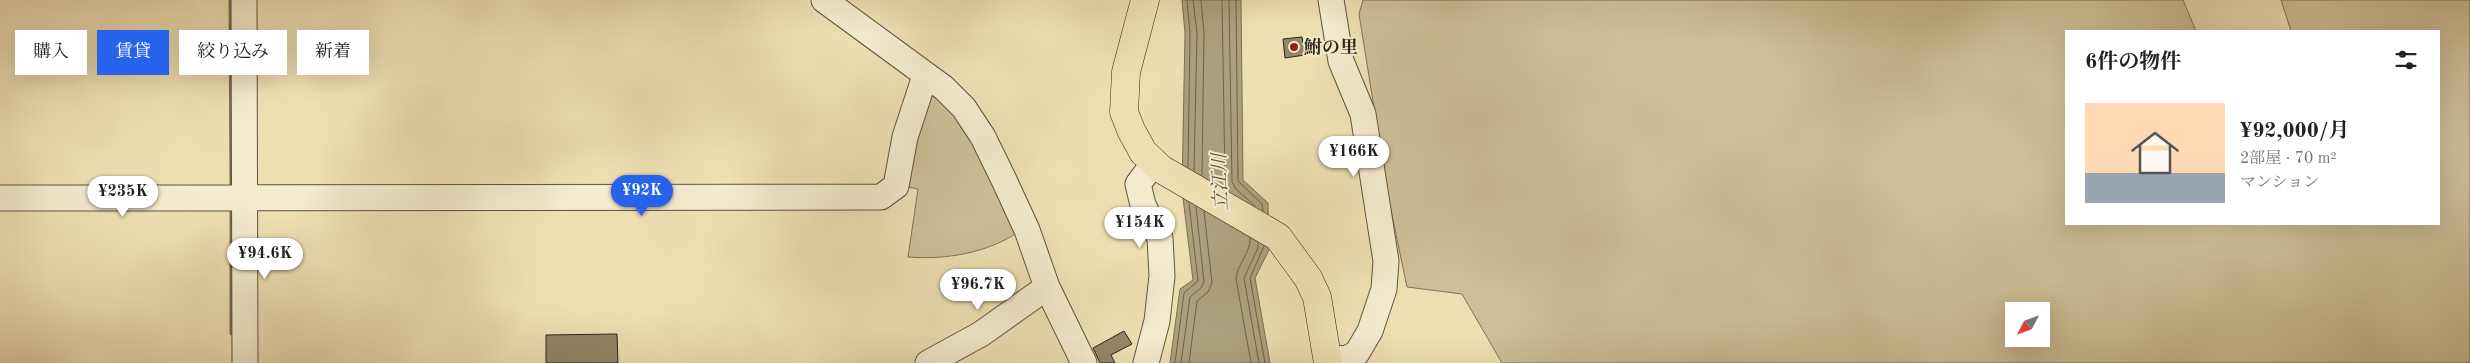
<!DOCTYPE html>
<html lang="ja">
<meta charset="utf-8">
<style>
body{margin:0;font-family:"Old Standard TT","Noto Serif JP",serif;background:#f6f6f6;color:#222;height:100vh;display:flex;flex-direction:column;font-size:19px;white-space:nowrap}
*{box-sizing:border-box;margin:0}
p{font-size:16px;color:#767676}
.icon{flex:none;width:28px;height:28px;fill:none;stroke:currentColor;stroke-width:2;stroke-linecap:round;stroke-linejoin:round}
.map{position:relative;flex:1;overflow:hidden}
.details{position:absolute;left:2065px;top:30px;width:375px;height:195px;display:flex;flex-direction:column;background:#fff;border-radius:0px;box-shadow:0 5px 20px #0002}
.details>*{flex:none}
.guide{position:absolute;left:15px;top:30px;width:475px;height:45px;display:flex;gap:10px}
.needle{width:32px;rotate:229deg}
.controls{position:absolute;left:2005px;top:302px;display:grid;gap:10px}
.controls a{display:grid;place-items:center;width:45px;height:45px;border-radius:0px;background:#fff;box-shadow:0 5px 20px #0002;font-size:25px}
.price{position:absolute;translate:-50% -42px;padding:0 11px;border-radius:18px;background:#fff;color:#222;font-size:16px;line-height:32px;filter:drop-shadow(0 1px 2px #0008)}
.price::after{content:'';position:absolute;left:50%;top:30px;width:15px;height:11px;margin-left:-8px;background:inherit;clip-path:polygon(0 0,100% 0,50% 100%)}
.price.active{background:#2563eb;color:#fff}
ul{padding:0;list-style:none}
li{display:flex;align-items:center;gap:15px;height:125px;padding:0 20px}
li+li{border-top:1px solid #e0e0e0}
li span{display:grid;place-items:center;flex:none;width:140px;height:100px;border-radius:0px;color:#555}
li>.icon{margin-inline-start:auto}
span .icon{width:60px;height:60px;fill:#fffc;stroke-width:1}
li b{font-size:21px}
h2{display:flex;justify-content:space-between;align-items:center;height:60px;padding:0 20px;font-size:21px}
.chip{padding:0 18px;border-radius:0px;background:#fff;box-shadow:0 5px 20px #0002;font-size:18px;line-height:45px}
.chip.active{background:#2563eb;color:#fff}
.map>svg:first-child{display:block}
.green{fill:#cebf98;stroke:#7f7258;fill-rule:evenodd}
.water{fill:#ad9f7e;stroke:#7b6e55}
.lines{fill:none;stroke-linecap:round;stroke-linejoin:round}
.shore{stroke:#6e624a;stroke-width:1}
.stream{stroke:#7b6e55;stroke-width:5}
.building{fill:#938568;stroke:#302417}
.minor-casing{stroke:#60533e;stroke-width:27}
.major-casing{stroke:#302417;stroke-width:29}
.minor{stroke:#f4eace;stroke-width:25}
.major{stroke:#eedfb3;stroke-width:28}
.poi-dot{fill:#8f2418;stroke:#f4eace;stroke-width:2}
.labels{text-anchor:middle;stroke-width:4;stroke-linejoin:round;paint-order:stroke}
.poi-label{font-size:18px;font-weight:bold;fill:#302417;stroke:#f4eace;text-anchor:start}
.water-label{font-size:19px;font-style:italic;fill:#5c4f3b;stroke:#f4eace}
</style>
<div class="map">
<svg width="2470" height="363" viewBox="0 0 2470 363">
<rect width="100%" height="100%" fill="#eedfb3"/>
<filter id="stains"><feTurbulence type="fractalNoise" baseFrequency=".004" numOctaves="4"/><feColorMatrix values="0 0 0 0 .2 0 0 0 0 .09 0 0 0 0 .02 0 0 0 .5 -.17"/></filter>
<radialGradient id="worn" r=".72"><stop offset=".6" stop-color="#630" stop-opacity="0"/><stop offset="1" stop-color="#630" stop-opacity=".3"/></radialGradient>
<path class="green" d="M1363,0H2183L2196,31H2066V224H2439V31H2291L2281,0H2470V363H1502L1462,294L1407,287L1389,201L1359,14ZM2014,311H2041V339H2014Z
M931,87L954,105L1020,231C988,253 946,260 908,257L918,189L902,186Z"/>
<path class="water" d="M1182,0H1241L1243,180L1268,203L1269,250L1255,278L1270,363H1170L1180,289L1193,280L1182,190L1185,33Z"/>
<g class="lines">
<path class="shore" d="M1187,0L1190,33L1188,167
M1193,0L1197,33L1194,171
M1201,0L1204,33L1202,175
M1222,0L1225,180L1227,190
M1229,0L1232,182L1236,189L1255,206
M1236,0L1238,181L1262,204L1263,211
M1250,238C1251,253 1237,264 1236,279L1251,363
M1258,243V248L1244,278L1259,363
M1264,246L1250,278L1265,363
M1175,363L1184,293L1198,281L1189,203
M1181,363L1190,297L1201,288L1204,282L1196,207
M1189,363L1197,301L1208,292L1212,283L1204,211"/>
<path class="stream" d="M231,0L232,187
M232,209V333"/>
</g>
<path class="building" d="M1302,37L1305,55L1285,58L1283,39Z
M1124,331L1132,344L1111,355L1115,363H1100L1093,348Z
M617,334L618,363H546V335Z"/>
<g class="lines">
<defs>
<path id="minor" d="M244,0L245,363
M824,0L944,88L964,108L983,137L1004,180L1027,230L1047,287L1084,363
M0,198L881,197L896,186L905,137L925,76
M1329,360L1348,358L1357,353L1370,331L1384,289L1386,261L1363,114L1341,61L1331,0
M928,363L981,334L1047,287
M1146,363L1157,321L1162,276L1160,238L1143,205L1138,184L1154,163"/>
<path id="major" d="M1145,0L1126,72L1124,112L1131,130L1143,152L1161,169L1278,237L1308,278L1317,297L1328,363"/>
</defs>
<use href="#minor" class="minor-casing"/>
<use href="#major" class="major-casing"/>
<use href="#minor" class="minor"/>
<use href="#major" class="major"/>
</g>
<circle class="poi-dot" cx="1294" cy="47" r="5"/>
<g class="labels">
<g class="poi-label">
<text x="1304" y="53">鮒の里</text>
</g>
<g class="water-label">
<text transform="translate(1219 182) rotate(-92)" y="7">立江川</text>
</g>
</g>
<rect width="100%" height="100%" filter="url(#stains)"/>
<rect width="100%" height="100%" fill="url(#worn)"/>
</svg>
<div class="controls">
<a><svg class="needle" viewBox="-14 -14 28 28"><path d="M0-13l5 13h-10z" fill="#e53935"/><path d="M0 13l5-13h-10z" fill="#767676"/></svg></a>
</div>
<b class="price" style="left:1354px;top:178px">¥166K</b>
<b class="price active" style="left:642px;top:217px">¥92K</b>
<b class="price" style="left:123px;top:218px">¥235K</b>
<b class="price" style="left:1140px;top:249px">¥154K</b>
<b class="price" style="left:265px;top:280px">¥94.6K</b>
<b class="price" style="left:978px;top:311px">¥96.7K</b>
<div class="guide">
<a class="chip">購入</a>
<a class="chip active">賃貸</a>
<a class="chip">絞り込み</a>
<a class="chip">新着</a>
</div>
<section class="details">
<h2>6件の物件<svg class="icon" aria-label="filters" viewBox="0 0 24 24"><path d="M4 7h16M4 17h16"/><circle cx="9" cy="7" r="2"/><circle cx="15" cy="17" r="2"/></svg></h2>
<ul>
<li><span style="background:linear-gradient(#ffd9b3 70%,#9aa5b1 0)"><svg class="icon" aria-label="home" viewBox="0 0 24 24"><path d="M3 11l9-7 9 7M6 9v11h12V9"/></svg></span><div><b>¥92,000/月</b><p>2部屋 · 70 m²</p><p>マンション</p></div></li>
</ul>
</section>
</div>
